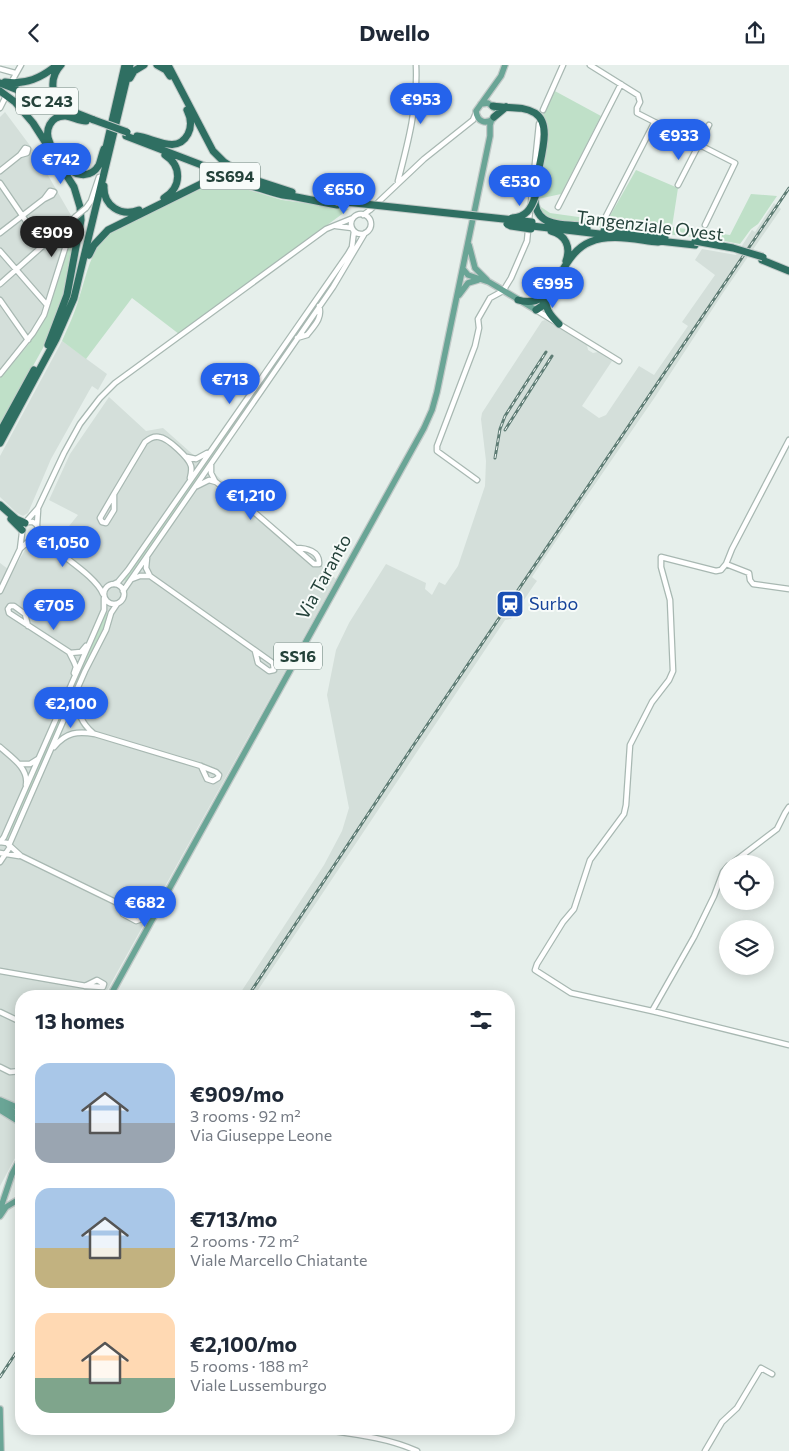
<!DOCTYPE html>
<meta charset="utf-8">
<style>
body{margin:0;font-family:Commissioner,sans-serif;background:#f6f6f7;color:#1f2937;height:100vh;display:flex;flex-direction:column;font-size:19px;white-space:nowrap}
*{box-sizing:border-box;margin:0}
p{font-size:16px;color:#747a83}
.icon{flex:none;width:28px;height:28px;fill:none;stroke:currentColor;stroke-width:2;stroke-linecap:round;stroke-linejoin:round}
.map{position:relative;flex:1;overflow:hidden}
.panel{position:absolute;left:15px;top:925px;width:500px;height:445px;display:flex;flex-direction:column;background:#fff;border-radius:20px;box-shadow:0 2px 12px #0003}
.panel>*{flex:none}
.tools{position:absolute;left:719px;top:790px;display:grid;gap:10px}
.tools a{display:grid;place-items:center;width:55px;height:55px;border-radius:50%;background:#fff;box-shadow:0 2px 12px #0003;font-size:25px}
.price{position:absolute;translate:-50% -42px;padding:0 11px;border-radius:18px;background:#2563eb;color:#fff;font-size:16px;line-height:32px;filter:drop-shadow(0 1px 2px #0008)}
.price::after{content:'';position:absolute;left:50%;top:30px;width:15px;height:11px;margin-left:-8px;background:inherit;clip-path:polygon(0 0,100% 0,50% 100%)}
.price.selected{background:#222;color:#fff}
ul{padding:0;list-style:none}
li{display:flex;align-items:center;gap:15px;height:125px;padding:0 20px}
li span{display:grid;place-items:center;flex:none;width:140px;height:100px;border-radius:15px;color:#555}
li>.icon{margin-inline-start:auto}
span .icon{width:60px;height:60px;fill:#fffc;stroke-width:1}
li b{font-size:21px}
h2{display:flex;justify-content:space-between;align-items:center;height:60px;padding:0 20px;font-size:21px}
header{display:flex;justify-content:space-between;align-items:center;height:65px;padding:0 20px;background:#fff;font-size:22px;font-weight:700}
.map>svg:first-child{display:block}
.built{fill:#d4dfda}
.green{fill:#bfe0c8}
.lines{fill:none;stroke-linecap:round;stroke-linejoin:round}
.minor-casing{stroke:#a8b8b2;stroke-width:7}
.major-casing{stroke:#c2cac8;stroke-width:8}
.highway-casing{stroke:#c2cac8;stroke-width:9}
.minor{stroke:#fff;stroke-width:4.5}
.major{stroke:#6aa596;stroke-width:5.5}
.highway{stroke:#2f6f62;stroke-width:7}
.rail-casing{stroke:#5f7d75;stroke-width:3}
.rail{stroke:#f7fbf9;stroke-width:1;stroke-dasharray:4;stroke-linecap:butt}
.minor-bridge-casing{stroke:#a8b8b2;stroke-width:7;stroke-linecap:butt}
.highway-bridge-casing{stroke:#c2cac8;stroke-width:9;stroke-linecap:butt}
.minor-bridge{stroke:#fff;stroke-width:4.5}
.highway-bridge{stroke:#2f6f62;stroke-width:7}
.labels{text-anchor:middle;stroke-width:4;stroke-linejoin:round;paint-order:stroke}
.shield{fill:#f7fbf9;stroke:#637a73;stroke-width:1}
.shield-label{font-size:16px;font-weight:bold;fill:#24423a}
.street-label{font-size:18px;fill:#24423a;stroke:#f7fbf9}
.transit-label{font-size:18px;fill:#164399;stroke:#f7fbf9;text-anchor:start}
</style>
<header><svg class="icon" aria-label="back" viewBox="0 0 24 24"><path d="M15 5l-7 7 7 7"/></svg>Dwello<svg class="icon" aria-label="share" viewBox="0 0 24 24"><path d="M12 15V3M7 8l5-5 5 5M5 13v7h14v-7"/></svg></header>
<div class="map">
<svg width="789" height="1386" viewBox="0 0 789 1386">
<rect width="100%" height="100%" fill="#e6efeb"/>
<path class="built" d="M5,47L34,86L72,152L70,165L39,253L29,270L0,306V52Z
M774,138L781,144L723,228L655,332L560,470L532,512L537,516L534,520L511,554L505,555L254,931H244L245,930L241,927L324,800L342,766L349,743L327,630L336,585L349,558L386,499L426,518L425,524L432,530L439,517L445,520L458,501L485,421L486,396L481,354L482,348L504,314L542,256L545,255L587,280L588,285L593,288L598,287L612,296L582,341L599,353L606,350L639,301L654,310L688,261L682,257L715,210L695,195L702,184L736,190L752,165L755,167Z
M62,276L107,309L98,325L92,321L89,326L51,394L28,448L23,451L17,448L0,432V391Z
M109,332L146,366L163,363L296,481L310,482L322,493L321,500L336,514L104,931H21V1082L0,1121V498L12,507L28,480L35,478L48,487L78,450L49,435L70,389Z"/>
<path class="green" d="M553,25L601,51L561,129L538,134L547,70L548,62L543,50Z
M636,105L678,123L672,162L730,170L751,129L777,131L758,159L751,164L740,179L709,173L702,175L694,172L596,162C578,156 559,158 542,150L538,140L550,148L607,156Z
M213,120L239,122L282,135L349,144L179,269L132,233L86,294L62,276C68,262 75,248 79,233C88,206 90,184 113,165L201,123Z
M77,155L66,226L43,283L0,360V313L28,280L40,262L52,234Z
M350,188L352,189L126,516L124,515Z
M106,547L108,548L104,563L85,601L7,775L6,774Z"/>
<g class="lines">
<defs>
<path id="minor" d="M590,0L638,30L640,37L637,43V48L735,98L705,160
M0,4L15,8
M12,16L21,0
M0,43L5,33
M543,45L563,0
M0,106L20,90L25,83L28,84L27,88L20,90
M398,116C408,78 418,40 416,0
M0,118L43,181
M678,120L709,60
M531,137L539,59
M558,142L621,19
M86,143L91,136L99,112
M351 159a10 10 0 1 1 20 0a10 10 0 1 1-20 0Z
M363,150L370,145L424,94L473,55L476,48
M605,153L654,58
M336,161L352,163
M0,168L44,134L52,130L54,127L50,126L44,134
M0,186L47,240
M0,219L74,153
M0,235L28,275
M536,245L619,296
M297,273L307,270C314,261 323,253 319,241
M0,309L33,268L44,250L75,152
M187,392L196,394L207,388
M211,400V408L215,416
M477,415L437,386V381L475,281L479,263L478,254L490,233L503,226L511,213L527,176L530,145
M197,421L209,415L216,417L247,441L314,499H319C320,486 306,483 296,483
M114,429L145,377C149,374 153,371 159,372C168,373 189,393 191,401C192,405 191,409 190,413
M114,429V445L106,458L102,457L100,453Z
M37,460L38,445
M38,468C54,488 94,508 103,529
M21,483L38,468L37,460L33,457H28
M726,499L732,484L789,375
M150,511L273,598L274,605L269,606L258,598L255,586
M132,514L140,511H150L146,503L147,493
M104 529a10 10 0 1 1 20 0a10 10 0 1 1-20 0Z
M114,519L118,517L128,505L348,189L352,182L354,166
M789,524L753,519L750,515L749,508L726,499L721,505L716,506L661,492V502L670,535L673,606L669,615L652,637L630,680L626,740L624,749L590,795L574,844L563,857L537,899L535,905L571,928L652,946L789,980
M0,526L20,484L23,460L38,443L64,388L80,359L100,333L115,318L326,164L353,153
M123,526L333,222L365,168
M117,539L111,548L106,565L85,606L9,780L21,791L138,848L140,850L139,855L136,856L123,849L119,839
M28,561L25,549L14,541H10L8,544L9,548L69,587L74,597L76,602L74,608
M70,588L81,587L86,581
M77,629C76,645 81,658 93,668
M0,682C11,692 29,703 26,720
M54,682C66,667 78,666 95,669L201,701L216,707L219,710L218,713L213,716L207,714L201,701
M19,699H30L38,694
M0,777L4,772L94,568L104,545V533
M0,788L19,791
M0,797L10,782L7,778L0,777
M731,799L777,764L785,748L789,742
M0,906L86,921L103,922L104,919L97,915L85,921
M652,946L694,872L714,831L723,807L728,801
M0,947L21,957
M0,1002L10,1007L21,1006
M318,1364C352,1369 386,1372 417,1386
M705,1386L722,1357L737,1343L761,1303L772,1309"/>
<path id="major" d="M481,39L488,38L494,43
M493,54C485,60 477,56 476,46L501,11L505,0
M469,180L475,203L487,215
M463,204L468,210L489,217L536,245
M459,230L468,218L478,215
M110,931L424,363L432,345L437,327L490,71V60L492,54
M0,1035L21,1044
M0,1040L21,1051
M0,1045L21,1058
M21,1098L19,1109L21,1113
M0,1145L12,1109L21,1092
M0,1151L6,1142L21,1133
M0,1344L1,1386"/>
<path id="highway" d="M61,0C49,13 50,32 66,41
M157,0L166,5L170,11
M168,0L213,86L224,97L241,108
M130,13L134,6L144,0
M5,17C26,20 41,13 57,0
M0,18L94,55
M0,26L15,37L33,58L74,122L80,142L81,155L67,230L48,280
M493,41C508,44 521,40 535,48C563,66 516,135 544,154C554,161 571,160 582,161L587,164
M494,52L506,42
M126,71L238,114
M137,71C154,73 177,90 188,69C192,61 191,53 187,45
M50,78C44,66 50,50 66,51C73,52 79,56 86,56
M105,87L125,0
M64,99C73,111 90,115 99,100C101,95 102,89 104,84
M233,108L292,127
M104,121C103,141 121,152 139,145
M286,130L337,140
M164,133C182,122 182,101 165,90
M532,161L608,170
M551,166C566,170 571,182 566,196
M604,166L665,173
M659,176L695,180
M89,190L94,180L108,165L203,118C230,112 256,123 283,130L290,131
M762,195L789,206
M547,229C543,242 550,250 559,259
M518,235C557,247 557,190 590,177C610,168 637,175 658,177L662,176
M536,245L542,241L545,236
M0,367L34,305
M0,378L56,274L74,233L130,0
M0,440L16,454L25,458
M11,454L22,465"/>
</defs>
<use href="#minor" class="minor-casing"/>
<use href="#major" class="major-casing"/>
<use href="#highway" class="highway-casing"/>
<use href="#minor" class="minor"/>
<use href="#major" class="major"/>
<use href="#highway" class="highway"/>
<defs>
<path id="rail" d="M505,365L552,291
M495,393L500,364L505,351L546,287
M248,931L413,681L789,123
M0,1312L21,1280"/>
</defs>
<use href="#rail" class="rail-casing"/>
<use href="#rail" class="rail"/>
<defs>
<path id="minor-bridge" d="M75,152L86,143"/>
<path id="highway-bridge" d="M94,55L127,67
M336,136L532,157
M512,153C526,152 531,144 535,132
M507,159L511,161L531,164
M695,176L733,183L763,192"/>
</defs>
<use href="#minor-bridge" class="minor-bridge-casing"/>
<use href="#highway-bridge" class="highway-bridge-casing"/>
<use href="#minor-bridge" class="minor-bridge"/>
<use href="#highway-bridge" class="highway-bridge"/>
</g>
<defs>
<symbol id="station-square" viewBox="-11 -11 22 22"><rect x="-9" y="-9" width="18" height="18" rx="4" fill="#1a4fb4" stroke="#f7fbf9"/><path d="M-3-6H3Q5-6 5-4V2Q5 4 3 4L4.5 6H3L1.5 4h-3L-3 6H-4.5L-3 4Q-5 4-5 2V-4Q-5-6-3-6ZM-3.5-4v3h7v-3ZM-3.5 1v1.5H-2V1ZM2 1v1.5H3.5V1Z" fill="#fff"/></symbol>
</defs>
<g fill-rule="evenodd">
<use href="#station-square" x="494" y="523" width="32" height="32"/>
</g>
<g class="labels">
<g class="shield">
<rect x="16" y="22.5" width="62" height="27" rx="4"/>
<rect x="200" y="97.5" width="60" height="27" rx="4"/>
<rect x="274" y="577.5" width="48" height="27" rx="4"/>
</g>
<g class="shield-label">
<text x="47" y="42">SC 243</text>
<text x="230" y="117">SS694</text>
<text x="298" y="597">SS16</text>
</g>
<g class="street-label">
<text transform="translate(650 161) rotate(7)" y="6">Tangenziale Ovest</text>
<text transform="translate(324 512) rotate(-61)" y="6">Via Taranto</text>
</g>
<g class="transit-label">
<text x="529" y="545">Surbo</text>
</g>
</g>
</svg>
<div class="tools">
<a><svg class="icon" aria-label="locate" viewBox="0 0 24 24"><circle cx="12" cy="12" r="6"/><path d="M12 2v4M12 18v4M2 12h4M18 12h4"/></svg></a>
<a><svg class="icon" aria-label="layers" viewBox="0 0 24 24"><path d="M12 4l9 5-9 5-9-5zM3 14l9 5 9-5"/></svg></a>
</div>
<b class="price" style="left:421px;top:60px">€953</b>
<b class="price" style="left:679px;top:96px">€933</b>
<b class="price" style="left:61px;top:120px">€742</b>
<b class="price" style="left:520px;top:142px">€530</b>
<b class="price" style="left:344px;top:150px">€650</b>
<b class="price selected" style="left:52px;top:193px">€909</b>
<b class="price" style="left:553px;top:244px">€995</b>
<b class="price" style="left:230px;top:340px">€713</b>
<b class="price" style="left:251px;top:456px">€1,210</b>
<b class="price" style="left:63px;top:503px">€1,050</b>
<b class="price" style="left:54px;top:566px">€705</b>
<b class="price" style="left:71px;top:664px">€2,100</b>
<b class="price" style="left:145px;top:863px">€682</b>
<section class="panel">
<h2>13 homes<svg class="icon" aria-label="filters" viewBox="0 0 24 24"><path d="M4 7h16M4 17h16"/><circle cx="9" cy="7" r="2"/><circle cx="15" cy="17" r="2"/></svg></h2>
<ul>
<li><span style="background:linear-gradient(#a9c7e8 60%,#9aa5b1 0)"><svg class="icon" aria-label="home" viewBox="0 0 24 24"><path d="M3 11l9-7 9 7M6 9v11h12V9"/></svg></span><div><b>€909/mo</b><p>3 rooms · 92 m²</p><p>Via Giuseppe Leone</p></div></li>
<li><span style="background:linear-gradient(#a9c7e8 60%,#c2b280 0)"><svg class="icon" aria-label="home" viewBox="0 0 24 24"><path d="M3 11l9-7 9 7M6 9v11h12V9"/></svg></span><div><b>€713/mo</b><p>2 rooms · 72 m²</p><p>Viale Marcello Chiatante</p></div></li>
<li><span style="background:linear-gradient(#ffd9b3 65%,#7fa58c 0)"><svg class="icon" aria-label="home" viewBox="0 0 24 24"><path d="M3 11l9-7 9 7M6 9v11h12V9"/></svg></span><div><b>€2,100/mo</b><p>5 rooms · 188 m²</p><p>Viale Lussemburgo</p></div></li>
</ul>
</section>
</div>
